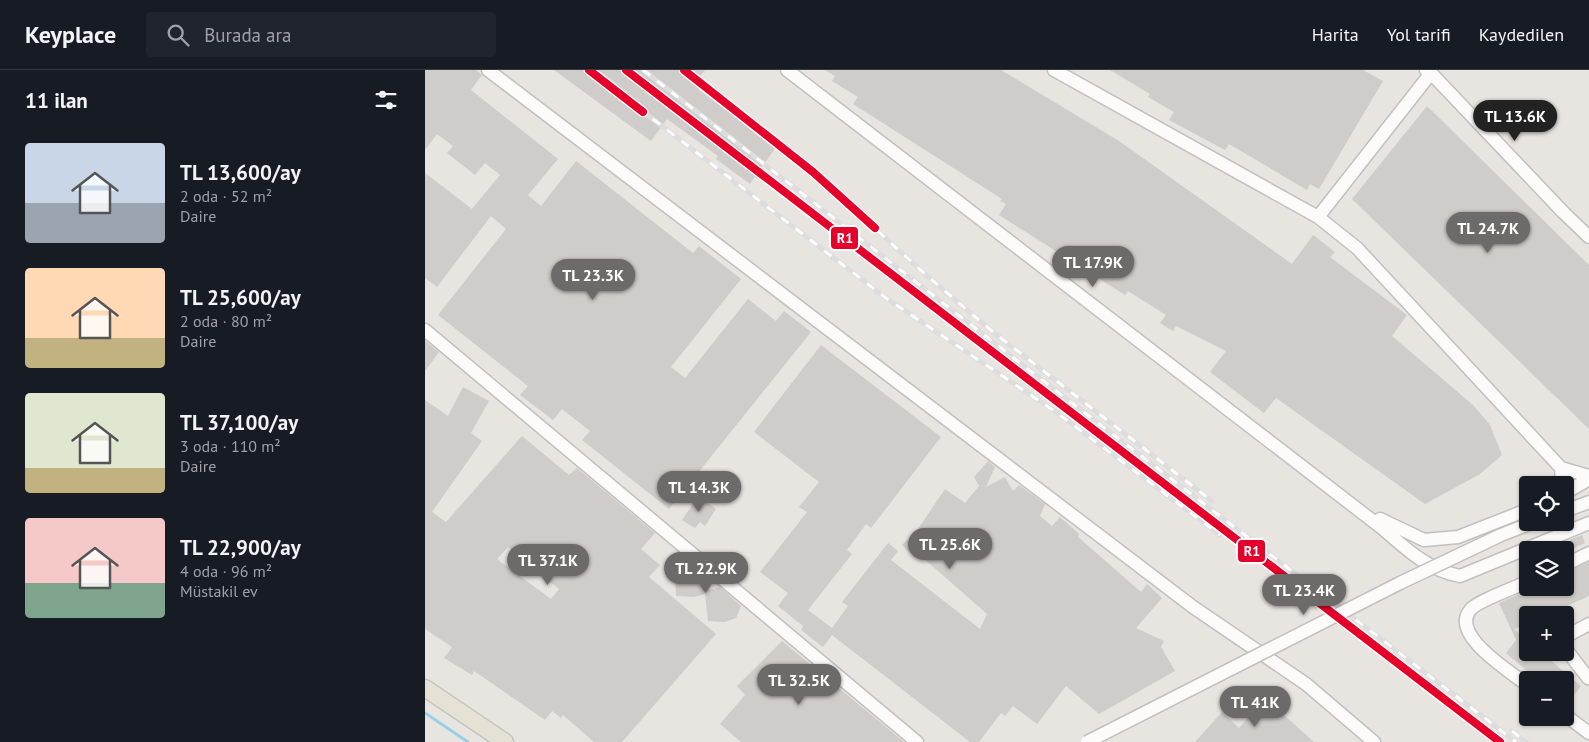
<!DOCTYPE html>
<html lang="tr">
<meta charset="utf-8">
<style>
body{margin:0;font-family:"PT Sans",sans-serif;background:#20242c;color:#f1f3f6;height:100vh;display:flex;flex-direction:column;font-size:19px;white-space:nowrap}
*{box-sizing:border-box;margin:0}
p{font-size:16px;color:#9ea1a6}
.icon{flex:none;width:28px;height:28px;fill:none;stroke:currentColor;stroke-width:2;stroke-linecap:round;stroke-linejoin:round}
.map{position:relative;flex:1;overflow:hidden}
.drawer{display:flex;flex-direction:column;background:#171b24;width:425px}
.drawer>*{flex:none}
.buttons{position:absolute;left:1094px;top:406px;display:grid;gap:10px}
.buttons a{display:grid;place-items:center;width:55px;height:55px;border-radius:5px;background:#171b24;box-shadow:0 1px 4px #0004;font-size:25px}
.price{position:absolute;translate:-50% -42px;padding:0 11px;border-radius:18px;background:#6c6b6a;color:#fff;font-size:16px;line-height:32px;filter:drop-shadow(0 1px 2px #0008)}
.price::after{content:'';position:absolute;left:50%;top:30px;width:15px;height:11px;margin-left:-8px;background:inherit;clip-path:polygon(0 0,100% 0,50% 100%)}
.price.active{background:#222;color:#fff}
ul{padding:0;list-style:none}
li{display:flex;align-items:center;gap:15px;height:125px;padding:0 25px}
li span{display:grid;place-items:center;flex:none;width:140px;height:100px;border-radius:5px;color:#555}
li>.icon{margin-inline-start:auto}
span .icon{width:60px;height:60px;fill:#fffc;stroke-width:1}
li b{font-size:21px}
h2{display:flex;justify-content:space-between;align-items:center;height:60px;padding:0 25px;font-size:21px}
header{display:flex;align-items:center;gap:30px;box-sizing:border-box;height:70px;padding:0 25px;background:#171b24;border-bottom:1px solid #363941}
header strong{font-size:24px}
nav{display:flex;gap:28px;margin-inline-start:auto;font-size:18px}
.search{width:350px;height:45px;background:#20242c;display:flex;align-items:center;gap:12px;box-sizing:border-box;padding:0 18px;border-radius:5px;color:#9ea1a6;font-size:19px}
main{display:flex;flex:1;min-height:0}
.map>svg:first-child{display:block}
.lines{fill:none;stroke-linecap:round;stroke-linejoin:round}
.stream{stroke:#98d1e5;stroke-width:3}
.building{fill:#cfccc9;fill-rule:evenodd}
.minor-casing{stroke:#c1c0c1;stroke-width:15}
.major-casing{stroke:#c4c3c1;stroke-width:19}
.minor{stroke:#fcfbfa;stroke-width:12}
.major{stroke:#e5e1d4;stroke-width:16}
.rail-casing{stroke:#deddde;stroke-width:5}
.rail{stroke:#fff;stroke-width:3;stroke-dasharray:9;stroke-linecap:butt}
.minor-bridge-casing{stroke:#c1c0c1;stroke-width:15;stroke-linecap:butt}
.minor-bridge{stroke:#fcfbfa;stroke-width:12}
.rail-1-casing{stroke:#fff;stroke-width:11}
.rail-1{stroke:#e4002b;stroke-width:8}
.line-badge{stroke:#fff;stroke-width:2}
.badge-label{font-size:14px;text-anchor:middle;font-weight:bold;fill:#fff}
</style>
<header>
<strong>Keyplace</strong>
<div class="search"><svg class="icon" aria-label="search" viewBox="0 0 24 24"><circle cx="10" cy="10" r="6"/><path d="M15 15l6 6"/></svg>Burada ara</div>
<nav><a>Harita</a><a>Yol tarifi</a><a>Kaydedilen</a></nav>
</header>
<main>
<section class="drawer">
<h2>11 ilan<svg class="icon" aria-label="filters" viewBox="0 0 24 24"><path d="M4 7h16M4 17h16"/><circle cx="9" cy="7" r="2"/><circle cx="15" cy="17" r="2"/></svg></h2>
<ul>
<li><span style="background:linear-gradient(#c9d6e8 60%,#9aa5b1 0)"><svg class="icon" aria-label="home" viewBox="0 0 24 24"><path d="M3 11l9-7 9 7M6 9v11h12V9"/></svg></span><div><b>TL 13,600/ay</b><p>2 oda · 52 m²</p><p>Daire</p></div></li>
<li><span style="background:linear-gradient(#ffd9b3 70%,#c2b280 0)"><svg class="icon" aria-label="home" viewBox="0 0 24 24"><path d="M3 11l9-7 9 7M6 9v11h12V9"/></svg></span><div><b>TL 25,600/ay</b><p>2 oda · 80 m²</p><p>Daire</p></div></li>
<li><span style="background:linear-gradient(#dfe7d0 75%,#c2b280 0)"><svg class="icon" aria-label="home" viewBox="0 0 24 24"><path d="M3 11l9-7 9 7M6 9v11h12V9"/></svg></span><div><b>TL 37,100/ay</b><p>3 oda · 110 m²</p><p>Daire</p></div></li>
<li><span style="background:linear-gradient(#f6c9c9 65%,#7fa58c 0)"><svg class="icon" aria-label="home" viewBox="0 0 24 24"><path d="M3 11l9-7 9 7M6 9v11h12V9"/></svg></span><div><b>TL 22,900/ay</b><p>4 oda · 96 m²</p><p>Müstakil ev</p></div></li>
</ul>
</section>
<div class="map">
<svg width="1164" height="672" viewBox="0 0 1164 672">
<rect width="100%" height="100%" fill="#e8e4e0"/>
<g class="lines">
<path class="stream" d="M0,643L43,672"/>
</g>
<path class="building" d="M0,0H51L57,5L46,20L133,89L103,125L116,136L151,91L268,183L274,176L316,209L246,297L260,308L323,229L351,251L359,241L386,262L244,439L157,370L165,361L137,339L128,350L95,325L103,316L13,245L81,159L66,146L12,217L0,208V103L47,139L75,105L60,93L50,105L22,83L28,76L12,64L0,80Z
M129,0H280L273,9L279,14L274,20L351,77L325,114L291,89L293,86L242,49L226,71Z
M400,0H576L694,71L867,194L888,165L910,182L905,187L982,245L967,266L1048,335L1065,355L1077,385L1055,404L1000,434L851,328L839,343L785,302L801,281L751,256L748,261L735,253L741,245L703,221L700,225L574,145L581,134L575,131L577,129L428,34L433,27L407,11L410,6Z
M685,0H938L958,11L894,119L885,114L882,120L804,74L800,80L744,50L749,42L723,27L725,24Z
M1002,36L1164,195V359L927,129Z
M0,271L14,282L0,301Z
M396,275L516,367L446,458L441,454L422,480L427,484L383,540L407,558L423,536L417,532L463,473L473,481L466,490L555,559L562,544L488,479L485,483L477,475L493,459L520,419L540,433L554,416L549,407L563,391L570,397L561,417L580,407L588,421L594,415L620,434L615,446L627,456L635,447L654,464L653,467L716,522L722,514L737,528L711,558L739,571L736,577L750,601L674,644L641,616L612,654L588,636L580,646L576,643L554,672H545L407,565L398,577L376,560L378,556L353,536L363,523L335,502L382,442L374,437L394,412L329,362Z
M38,317L64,331L46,363L57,371L7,442L21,452L97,366L144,405L152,398L230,463L216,479L235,495L224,507L291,564L197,672H169L138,645L136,648L127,641L120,650L49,601L47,605L19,588L27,577L0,559V330L23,346ZM83,477L134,519L126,529L72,489Z
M273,426L291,439L280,456L275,452L270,458L257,450Z
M1157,465L1160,473L1149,478L1145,470Z
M264,492L285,509L284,520L295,517L316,536L311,548L300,552L283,551L280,524L269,527L251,526L250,502L254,497Z
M1164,492V526L1122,545H1102V554L1089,559L1102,571V582H1116L1156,616L1140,636V610H1113L1081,583L1091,570L1074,533L1108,518H1140V503Z
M357,571L479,672H316L295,654L320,625L312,616Z
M840,628L889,672H770L797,642L814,658Z"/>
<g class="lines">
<defs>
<path id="minor" d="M63,0L768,537L881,614L949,672
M362,0L957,458C981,479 1003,500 1035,506L1164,453
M629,0L893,147L932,178L1136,398L1164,406
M1001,0L1006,3L1138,142L1164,167
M893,147L1006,3
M0,260L492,672
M1136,398L1137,415
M1140,423L1164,409
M1140,441L1164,432
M955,449L999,470L1033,467L1102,440
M1140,495L1164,483
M1102,512C1091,517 1053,531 1046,539C1023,564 1085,601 1102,615
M1140,567L1164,554
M1140,578L1163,608
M1140,645L1164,663"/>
<path id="major" d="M0,618L80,672"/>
</defs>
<use href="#minor" class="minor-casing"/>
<use href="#major" class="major-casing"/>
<use href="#minor" class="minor"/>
<use href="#major" class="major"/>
<defs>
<path id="rail" d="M201,0L1075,672
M218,0L643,330L1091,672
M259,0L388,102L500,204L568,262L787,431
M185,16L461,228L631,342L795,465
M1087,661L1101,672"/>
</defs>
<use href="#rail" class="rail-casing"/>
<use href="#rail" class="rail"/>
<defs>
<path id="minor-bridge" d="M662,672L975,513L1076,465L1109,452"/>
</defs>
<use href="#minor-bridge" class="minor-bridge-casing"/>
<use href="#minor-bridge" class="minor-bridge"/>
<defs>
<path id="rail-1" d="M164,0L218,42
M201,0L1075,672
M259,0L388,102L450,158"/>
</defs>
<use href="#rail-1" class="rail-1-casing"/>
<use href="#rail-1" class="rail-1"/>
</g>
<g class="line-badge">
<rect x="405" y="156" width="29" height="24" rx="5" fill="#e4002b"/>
<rect x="812" y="469" width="29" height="24" rx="5" fill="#e4002b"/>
</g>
<g class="badge-label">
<text x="420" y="173">R1</text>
<text x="827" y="486">R1</text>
</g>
</svg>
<div class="buttons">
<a><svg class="icon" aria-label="locate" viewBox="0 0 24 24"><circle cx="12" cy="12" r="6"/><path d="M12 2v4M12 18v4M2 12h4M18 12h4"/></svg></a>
<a><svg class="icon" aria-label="layers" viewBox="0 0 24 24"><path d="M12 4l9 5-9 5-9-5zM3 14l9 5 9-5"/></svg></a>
<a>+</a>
<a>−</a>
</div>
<b class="price active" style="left:1090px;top:72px">TL 13.6K</b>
<b class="price" style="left:1063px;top:184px">TL 24.7K</b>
<b class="price" style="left:668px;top:218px">TL 17.9K</b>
<b class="price" style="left:168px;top:231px">TL 23.3K</b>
<b class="price" style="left:274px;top:443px">TL 14.3K</b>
<b class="price" style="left:525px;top:500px">TL 25.6K</b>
<b class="price" style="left:123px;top:516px">TL 37.1K</b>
<b class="price" style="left:281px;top:524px">TL 22.9K</b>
<b class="price" style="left:879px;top:546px">TL 23.4K</b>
<b class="price" style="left:374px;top:636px">TL 32.5K</b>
<b class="price" style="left:830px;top:658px">TL 41K</b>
</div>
</main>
